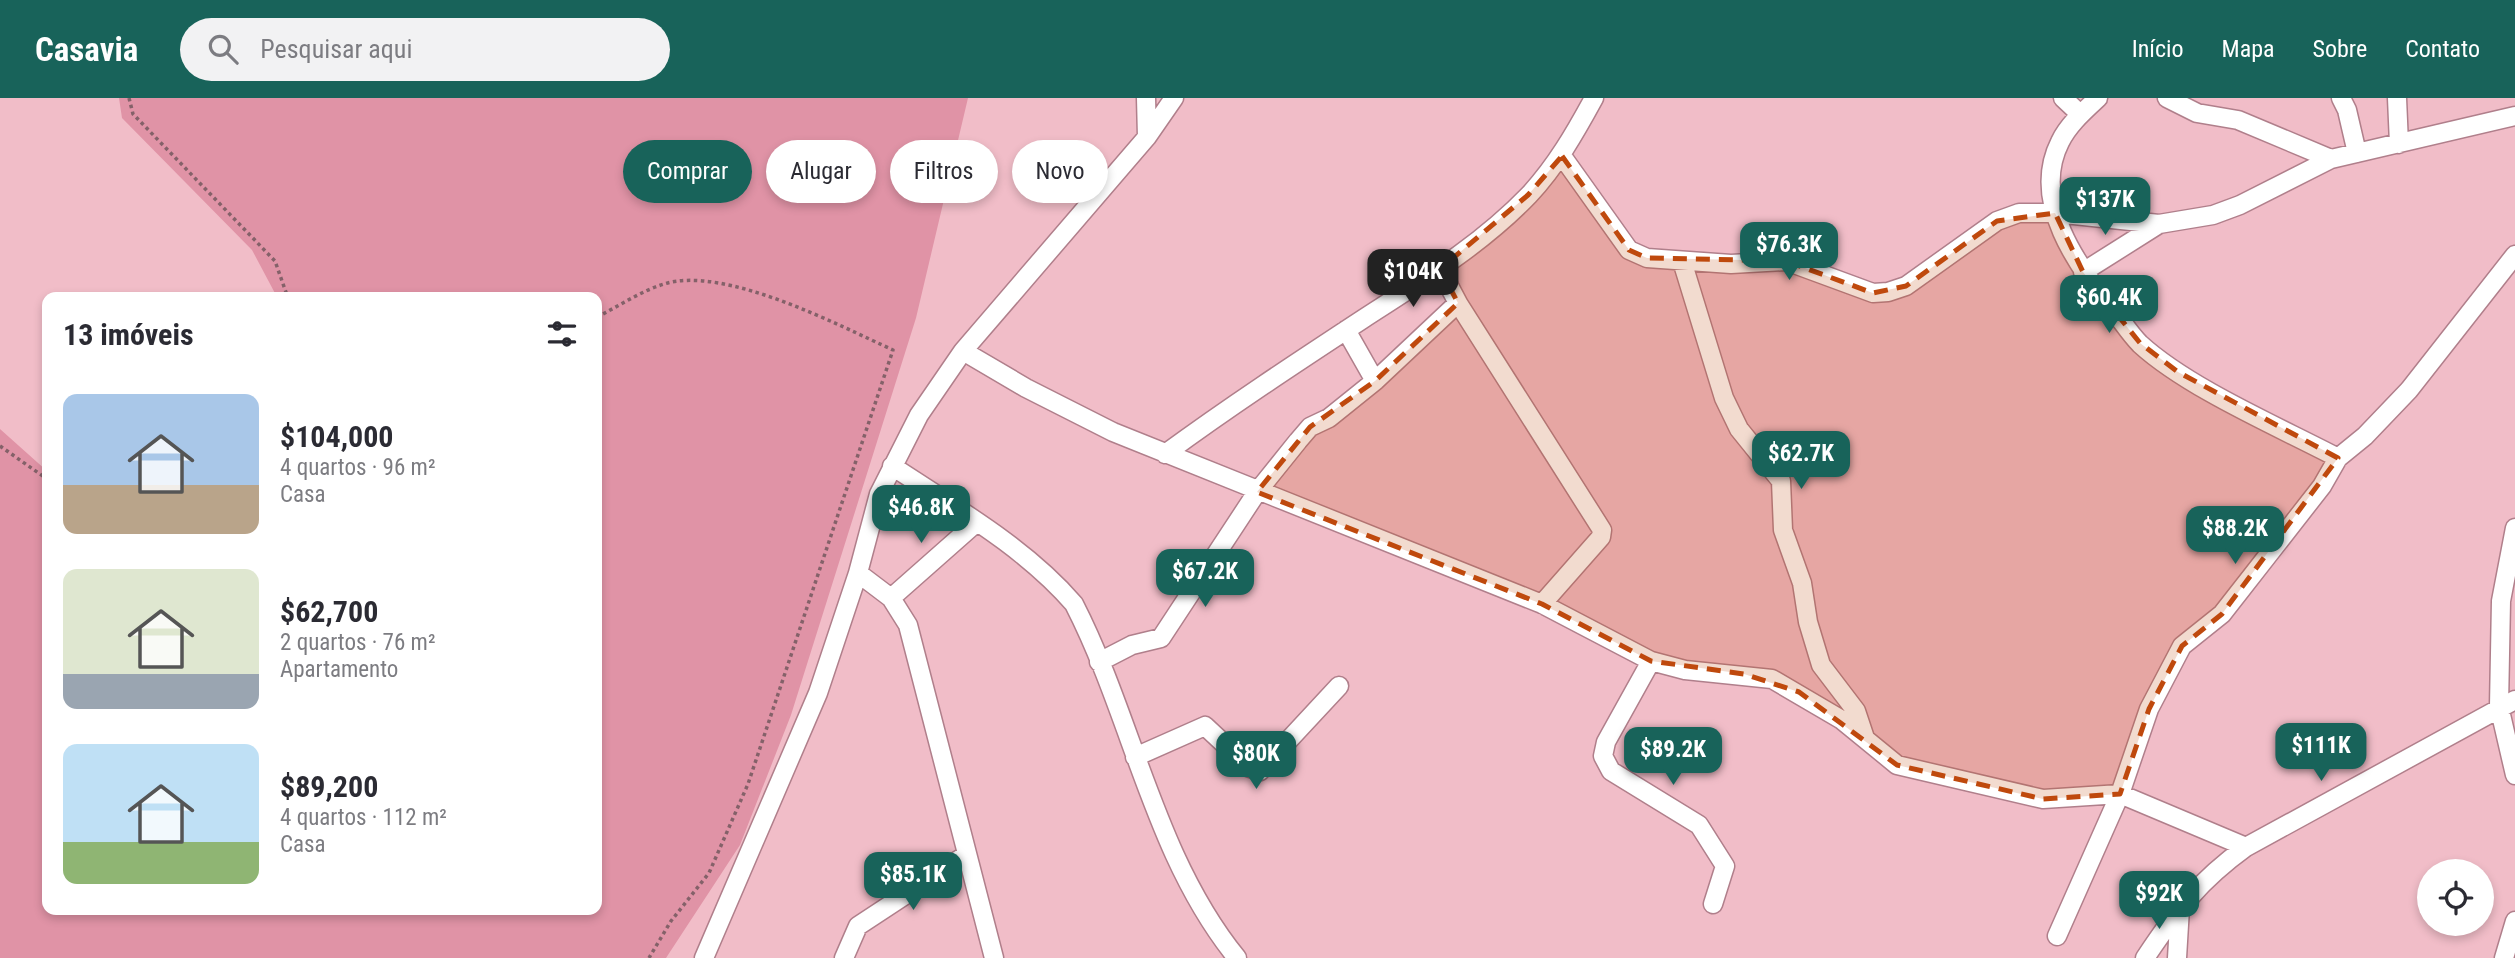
<!DOCTYPE html>
<html lang="pt">
<meta charset="utf-8">
<style>
body{margin:0;font-family:"Roboto Condensed",sans-serif;background:#f2f2f3;color:#2b2b33;height:100vh;display:flex;flex-direction:column;font-size:26px;white-space:nowrap}
*{box-sizing:border-box;margin:0}
p{font-size:23px;color:#7c7c81}
.icon{flex:none;width:38px;height:38px;fill:none;stroke:currentColor;stroke-width:2;stroke-linecap:round;stroke-linejoin:round}
.map{position:relative;flex:1;overflow:hidden}
.side{position:absolute;left:42px;top:194px;width:560px;height:623px;display:flex;flex-direction:column;background:#fff;border-radius:14px;box-shadow:0 4px 10px #0003}
.side>*{flex:none}
.guide{position:absolute;left:623px;top:42px;width:665px;height:63px;display:flex;gap:14px}
.controls{position:absolute;left:2417px;top:761px;display:grid;gap:14px}
.controls a{display:grid;place-items:center;width:77px;height:77px;border-radius:50%;background:#fff;box-shadow:0 4px 10px #0003;font-size:35px}
.price{position:absolute;translate:-50% -60px;padding:0 16px;border-radius:14px;background:#18635a;color:#fff;font-size:23px;line-height:46px;filter:drop-shadow(0 2px 4px #0008)}
.price::after{content:'';position:absolute;left:50%;top:42px;width:21px;height:16px;margin-left:-10px;background:inherit;clip-path:polygon(0 0,100% 0,50% 100%)}
.price.active{background:#222;color:#fff}
ul{padding:0;list-style:none}
li{display:flex;align-items:center;gap:21px;height:175px;padding:0 21px}
li span{display:grid;place-items:center;flex:none;width:196px;height:140px;border-radius:14px;color:#555}
li>.icon{margin-inline-start:auto}
span .icon{width:84px;height:84px;fill:#fffc;stroke-width:1}
li b{font-size:30px}
h2{display:flex;justify-content:space-between;align-items:center;height:84px;padding:0 21px;font-size:30px}
.tag{padding:0 24px;border-radius:32px;background:#fff;box-shadow:0 4px 10px #0003;font-size:24px;line-height:63px}
.tag.active{background:#18635a;color:#fff}
header{display:flex;align-items:center;gap:42px;box-sizing:border-box;height:98px;padding:0 35px;background:#18635a;color:#fff}
header strong{font-size:33px}
nav{display:flex;gap:38px;margin-inline-start:auto;font-size:24px}
.search{width:490px;height:63px;background:#f2f2f3;display:flex;align-items:center;gap:18px;box-sizing:border-box;padding:0 24px;border-radius:38px;color:#7c7c81;font-size:26px}
.map>svg:first-child{display:block}
.green{fill:#e093a6}
.lines{fill:none;stroke-linecap:round;stroke-linejoin:round}
.minor-casing{stroke:#b07f8b;stroke-width:21}
.path{stroke:#846169;stroke-width:3.5;stroke-dasharray:3.5 3.5;stroke-linecap:butt}
.minor{stroke:#fff;stroke-width:18}
.marked{fill:#bf490d;fill-opacity:0.2;stroke:#bf490d;stroke-width:5;stroke-dasharray:14 9;stroke-linejoin:round}
</style>
<header>
<strong>Casavia</strong>
<div class="search"><svg class="icon" aria-label="search" viewBox="0 0 24 24"><circle cx="10" cy="10" r="6"/><path d="M15 15l6 6"/></svg>Pesquisar aqui</div>
<nav><a>Início</a><a>Mapa</a><a>Sobre</a><a>Contato</a></nav>
</header>
<div class="map">
<svg width="2515" height="860" viewBox="0 0 2515 860">
<rect width="100%" height="100%" fill="#f1bdc8"/>
<path class="green" d="M119,0H968L916,220L791,617L740,747L666,860H0V331L47,373V812H597V200L277,199L252,152L122,20Z"/>
<g class="lines">
<defs>
<path id="minor" d="M1146,0L1147,39
M2063,0L2080,16
M2098,0C2084,13 2068,27 2060,44C2030,103 2078,169 2113,212C2122,223 2130,236 2140,246C2188,290 2279,329 2338,360
M2167,0L2197,15L2238,22L2331,61
M2341,0L2347,12L2357,55
M2397,0L2399,46
M1562,58L1629,152L1647,160L1731,166L1786,163L1873,195L1888,194L1906,188L1997,123L2019,115H2055L2159,126L2213,117L2240,107L2331,61L2515,18
M1682,163L1724,300L1739,331L1781,383L1783,432L1802,485L1808,524L1821,567L1856,613L1865,640
M2083,174L2159,126
M1458,205L1602,432L1601,439L1542,506
M1346,232L1375,283
M963,253L1026,290L1113,334L1542,506L1651,563L1685,572L1772,581L1842,622L1897,667L2043,701L2120,696L2246,749L2515,602
M1165,356C1229,309 1296,265 1363,221C1420,184 1481,147 1529,97C1556,68 1575,35 1594,0
M892,368C954,409 1025,449 1074,506C1133,621 1154,758 1237,860
M2515,430L2501,503L2499,608L2515,677
M858,475L891,500L908,527L994,860
M891,500L977,424
M1651,563L1606,644L1603,658L1611,673L1699,727L1725,768L1713,806
M1099,564L1132,547L1161,540L1257,394L1298,343L1310,329L1329,320L1375,283L1458,205L1440,171
M1135,659L1205,628L1250,670L1260,673L1339,588
M2057,838L2120,696L2149,611L2182,548L2222,516L2322,388L2338,360L2365,338L2409,292L2515,157
M704,860L818,595L858,475L879,396L919,317L963,253L1147,39L1174,0
M844,860L858,828L966,757
M2145,860C2177,812 2199,783 2246,749
M2177,860L2180,810
M2504,860L2515,823"/>
</defs>
<use href="#minor" class="minor-casing"/>
<path class="path" d="M129,0L133,16L275,163L288,200
M597,219C619,208 641,193 664,186C724,167 838,227 893,252L748,686L709,775L671,823L649,860
M0,348L47,381"/>
<use href="#minor" class="minor"/>
</g>
<path class="marked" d="M1562,58L1629,152L1647,160L1786,163L1873,195L1906,188L1997,123L2055,115L2083,174L2140,245L2178,274L2338,360L2222,516L2182,548L2149,611L2120,696L2043,701L1897,667L1799,594L1744,576L1651,563L1542,506L1257,394L1310,329L1375,283L1458,205L1440,171L1528,97Z"/>
</svg>
<div class="controls">
<a><svg class="icon" aria-label="locate" viewBox="0 0 24 24"><circle cx="12" cy="12" r="6"/><path d="M12 2v4M12 18v4M2 12h4M18 12h4"/></svg></a>
</div>
<b class="price" style="left:2105px;top:139px">$137K</b>
<b class="price" style="left:1789px;top:184px">$76.3K</b>
<b class="price active" style="left:1413px;top:211px">$104K</b>
<b class="price" style="left:2109px;top:237px">$60.4K</b>
<b class="price" style="left:1801px;top:393px">$62.7K</b>
<b class="price" style="left:921px;top:447px">$46.8K</b>
<b class="price" style="left:2235px;top:468px">$88.2K</b>
<b class="price" style="left:1205px;top:511px">$67.2K</b>
<b class="price" style="left:2321px;top:685px">$111K</b>
<b class="price" style="left:1673px;top:689px">$89.2K</b>
<b class="price" style="left:1256px;top:693px">$80K</b>
<b class="price" style="left:913px;top:814px">$85.1K</b>
<b class="price" style="left:2159px;top:833px">$92K</b>
<div class="guide">
<a class="tag active">Comprar</a>
<a class="tag">Alugar</a>
<a class="tag">Filtros</a>
<a class="tag">Novo</a>
</div>
<section class="side">
<h2>13 imóveis<svg class="icon" aria-label="filters" viewBox="0 0 24 24"><path d="M4 7h16M4 17h16"/><circle cx="9" cy="7" r="2"/><circle cx="15" cy="17" r="2"/></svg></h2>
<ul>
<li><span style="background:linear-gradient(#a9c7e8 65%,#b9a48a 0)"><svg class="icon" aria-label="home" viewBox="0 0 24 24"><path d="M3 11l9-7 9 7M6 9v11h12V9"/></svg></span><div><b>$104,000</b><p>4 quartos · 96 m²</p><p>Casa</p></div></li>
<li><span style="background:linear-gradient(#dfe7d0 75%,#9aa5b1 0)"><svg class="icon" aria-label="home" viewBox="0 0 24 24"><path d="M3 11l9-7 9 7M6 9v11h12V9"/></svg></span><div><b>$62,700</b><p>2 quartos · 76 m²</p><p>Apartamento</p></div></li>
<li><span style="background:linear-gradient(#bfe0f5 70%,#8fb573 0)"><svg class="icon" aria-label="home" viewBox="0 0 24 24"><path d="M3 11l9-7 9 7M6 9v11h12V9"/></svg></span><div><b>$89,200</b><p>4 quartos · 112 m²</p><p>Casa</p></div></li>
</ul>
</section>
</div>
